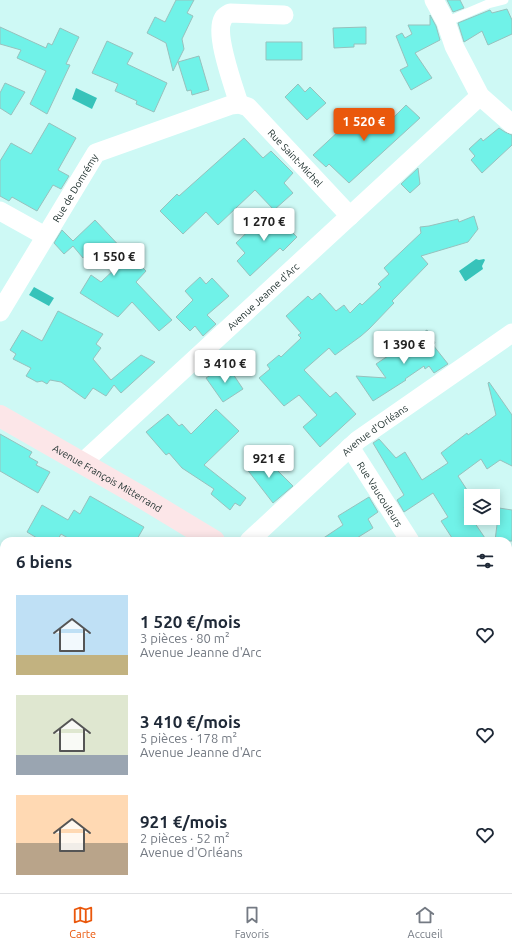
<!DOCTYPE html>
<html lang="fr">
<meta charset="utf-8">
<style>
body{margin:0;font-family:Ubuntu,sans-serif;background:#f2f2f3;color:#1f2937;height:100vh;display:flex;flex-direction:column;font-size:15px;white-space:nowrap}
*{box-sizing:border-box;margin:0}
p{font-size:13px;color:#747a83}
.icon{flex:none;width:22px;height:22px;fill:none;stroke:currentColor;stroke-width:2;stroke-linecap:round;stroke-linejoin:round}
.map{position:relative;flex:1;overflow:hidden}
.sheet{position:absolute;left:0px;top:537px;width:512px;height:356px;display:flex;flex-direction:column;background:#fff;border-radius:12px 12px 0 0;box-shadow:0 2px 10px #0003}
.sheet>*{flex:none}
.fabs{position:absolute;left:464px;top:489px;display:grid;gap:8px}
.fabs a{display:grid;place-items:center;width:36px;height:36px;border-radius:0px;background:#fff;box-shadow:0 2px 10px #0003;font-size:20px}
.price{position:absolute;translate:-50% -34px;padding:0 9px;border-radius:4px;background:#fff;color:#222;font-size:13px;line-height:26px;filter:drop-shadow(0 1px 2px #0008)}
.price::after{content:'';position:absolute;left:50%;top:24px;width:12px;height:9px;margin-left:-6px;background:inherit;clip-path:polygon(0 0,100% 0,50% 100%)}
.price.current{background:#ea580c;color:#fff}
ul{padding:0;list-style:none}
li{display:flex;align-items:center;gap:12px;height:100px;padding:0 16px}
li span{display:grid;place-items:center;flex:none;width:112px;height:80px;border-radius:0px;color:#555}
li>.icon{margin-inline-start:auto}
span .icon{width:48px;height:48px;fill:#fffc;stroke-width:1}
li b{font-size:17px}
h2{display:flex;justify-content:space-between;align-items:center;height:48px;padding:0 16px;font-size:17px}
.menu{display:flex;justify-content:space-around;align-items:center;height:56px;border-top:1px solid #e0e1e3;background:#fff;font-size:11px;color:#747a83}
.menu a{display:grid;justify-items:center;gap:2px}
.menu .current{color:#ea580c}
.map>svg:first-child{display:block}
.green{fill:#f3b3ba}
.water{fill:#37c3ba}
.building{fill:#70f2e8;stroke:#97c1bd}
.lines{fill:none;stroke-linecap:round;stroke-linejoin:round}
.service{stroke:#fff;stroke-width:9}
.minor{stroke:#fff;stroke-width:19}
.secondary{stroke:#fce6e8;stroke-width:22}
.labels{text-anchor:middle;stroke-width:4;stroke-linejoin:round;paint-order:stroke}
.street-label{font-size:10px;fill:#213230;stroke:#cef9f5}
</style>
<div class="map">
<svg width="512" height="893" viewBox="0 0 512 893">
<rect width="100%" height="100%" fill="#cef9f5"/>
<path class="green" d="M508,806L512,810V893H443L441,889H508Z"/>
<path class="water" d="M76,88L97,98L92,109L72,99Z
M476,259L479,260L484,259L485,260L482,266L483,269L466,281H465L459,271Z
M34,287L54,298L49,306L29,295Z"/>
<path class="building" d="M176,0H194L187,13L193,16L182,39L184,49L173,71L166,43L147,33L155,17L165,22Z
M447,0H460L464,8L453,12Z
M507,9L512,20V34L488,45L482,31L464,42L458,23L490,10L492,13Z
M430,15L436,26L440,40L415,53L432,78L411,90L400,70L408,66L396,36L402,33L405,38L412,34L408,25H430Z
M0,27L46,48L48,43L52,45L60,28L79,37L66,64L70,65L47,114L30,104L46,71L17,58L21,50L0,44Z
M366,27V44H354V47L334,48L333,28Z
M107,41L133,53L127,64L167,83L154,112L136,104L137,101L115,91L118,84L92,73Z
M266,42H302V60H266Z
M199,56L209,90L192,95L191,90L187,91L178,62Z
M5,83L25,92L11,115L0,108V93Z
M298,84L305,92L310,87L326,103L307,120L285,97Z
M406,105L420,118L349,183L329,164L326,167L313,155L354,117L364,128L385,108L394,117Z
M49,123L76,138L58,170L69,176L61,189L53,185L37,211L12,197L9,201L0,196V161L11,143L31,154Z
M499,128L505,132L512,135V145L482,173L471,160L475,156L469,149L481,138L483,141Z
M244,138L263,158L271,151L293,173L284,183L293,193L274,210L255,190L218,225L206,212L183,234L160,211L177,194L179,196Z
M418,168L420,184L410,193L401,184Z
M270,210L297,237L283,251L280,248L250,276L237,261L245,253L236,243Z
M474,216L478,229L468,242L421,256L428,264L392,301L394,303L369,329L361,336L335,355L329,348L304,370L330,397L336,392L356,414L320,447L303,427L317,415L299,395L284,406L259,378L270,369L267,365L279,355L281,357L301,338L298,335L301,333L286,316L308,296L312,300L320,293L336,311L344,305L350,313L360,303L362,305L381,287L378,284L389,274L384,268L421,233L420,227L429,226L458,219L459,222Z
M95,220L124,251L125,250L146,271L136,282L172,320L159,331L132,302L118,317L80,293L91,275L101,282L119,265L98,244L83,258L73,246L64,254L54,243L62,230L73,241Z
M200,277L206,284L212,278L229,296L207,315L216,324L203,336L195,326L190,331L176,317L193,300L185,291Z
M58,311L103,334L96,344L101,348L93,359L111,380L141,355L155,362L121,393L114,385L106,396L93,388L85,399L61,382L50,380L47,384L42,381L37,382L26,376L31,368L13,359L16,354L10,350L22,330L42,341Z
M427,330L435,343L433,345L448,364L434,373L429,366L425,369L424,366L405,379L406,380L373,401L356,376L386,378L376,364Z
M229,368L243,389L223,402L206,378L219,370L221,373Z
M489,382L512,415V466L500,460L487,469L481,459L458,476L469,493L466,506L464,507L487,541H454L441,521L448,517L433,493L404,512L397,500L404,495L373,443L379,439L396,458L405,452L422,480L448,463L441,453L467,433L468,435L496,415L488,383Z
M216,409L239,431L204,465L246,498L240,506L235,503L230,510L211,494L214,489L182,468L169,453L166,455L146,432L168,414L179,426L182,424L191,434Z
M0,434L32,452L29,457L38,462L36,465L50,472L38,493L0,471Z
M262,455L293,486L273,503L246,468Z
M90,496L144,527L136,541H73L61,534L57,541H42L27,532L42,505L68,520L74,510L80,514Z
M369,497L378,512L368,519L373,528L352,541H319L343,525L338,516Z
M499,508L512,510V541H495Z"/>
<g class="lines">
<path class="service" d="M446,22L488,4L504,0"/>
<g class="minor">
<path d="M434,0L446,22L454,46L480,96L512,124"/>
<path d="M239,104C234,87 214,34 223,19C224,16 227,15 230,13L284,15"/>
<path d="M0,211L45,236"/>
<path id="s1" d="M0,312L96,153L231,105L239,104L248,107L350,216"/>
<path id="s2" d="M350,447L410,541"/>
<path id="s3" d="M82,463L480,96"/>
<path id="s4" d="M249,541L358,440L512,333"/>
<path d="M508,693L512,699"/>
<path d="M0,831L4,833"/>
<path d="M115,889L123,893"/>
</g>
<g class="secondary">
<path id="s5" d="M0,416L138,495L214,541"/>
<path d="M329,889L330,893"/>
</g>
</g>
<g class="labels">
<g class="street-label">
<text dy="4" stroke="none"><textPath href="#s1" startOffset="416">Rue Saint-Michel</textPath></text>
<text dy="4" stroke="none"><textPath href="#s1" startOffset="145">Rue de Domrémy</textPath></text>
<text dy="4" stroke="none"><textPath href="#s3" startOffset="246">Avenue Jeanne d'Arc</textPath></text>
<text dy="4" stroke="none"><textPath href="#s4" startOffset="168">Avenue d'Orléans</textPath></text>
<text dy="4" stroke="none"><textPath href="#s5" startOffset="124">Avenue François Mitterrand</textPath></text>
<text dy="4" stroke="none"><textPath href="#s2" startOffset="56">Rue Vaucouleurs</textPath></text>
</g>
</g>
</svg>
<div class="fabs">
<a><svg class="icon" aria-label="layers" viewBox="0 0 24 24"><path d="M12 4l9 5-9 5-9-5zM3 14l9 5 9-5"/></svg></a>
</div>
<b class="price current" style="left:364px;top:142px">1 520 €</b>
<b class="price" style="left:264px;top:242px">1 270 €</b>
<b class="price" style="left:114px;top:277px">1 550 €</b>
<b class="price" style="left:404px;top:365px">1 390 €</b>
<b class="price" style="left:225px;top:384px">3 410 €</b>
<b class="price" style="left:269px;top:479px">921 €</b>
<section class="sheet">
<h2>6 biens<svg class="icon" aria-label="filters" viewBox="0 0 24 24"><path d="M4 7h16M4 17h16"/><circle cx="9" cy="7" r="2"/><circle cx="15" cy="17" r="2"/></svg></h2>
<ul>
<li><span style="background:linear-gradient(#bfe0f5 75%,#c2b280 0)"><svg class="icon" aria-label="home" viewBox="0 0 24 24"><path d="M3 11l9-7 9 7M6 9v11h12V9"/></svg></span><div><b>1 520 €/mois</b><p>3 pièces · 80 m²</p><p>Avenue Jeanne d'Arc</p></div><svg class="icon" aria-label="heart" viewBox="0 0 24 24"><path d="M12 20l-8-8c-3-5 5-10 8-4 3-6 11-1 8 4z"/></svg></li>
<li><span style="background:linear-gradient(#dfe7d0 75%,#9aa5b1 0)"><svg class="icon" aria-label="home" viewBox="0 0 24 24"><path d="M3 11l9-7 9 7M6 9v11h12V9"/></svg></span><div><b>3 410 €/mois</b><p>5 pièces · 178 m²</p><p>Avenue Jeanne d'Arc</p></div><svg class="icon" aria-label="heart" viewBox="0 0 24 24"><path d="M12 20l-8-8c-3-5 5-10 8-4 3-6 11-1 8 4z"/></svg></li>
<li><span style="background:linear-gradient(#ffd9b3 60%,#b9a48a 0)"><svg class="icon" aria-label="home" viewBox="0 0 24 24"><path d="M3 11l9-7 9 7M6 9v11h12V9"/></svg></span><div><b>921 €/mois</b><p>2 pièces · 52 m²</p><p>Avenue d'Orléans</p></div><svg class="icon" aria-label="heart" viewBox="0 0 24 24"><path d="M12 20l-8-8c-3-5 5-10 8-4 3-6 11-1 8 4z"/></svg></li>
</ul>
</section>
</div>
<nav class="menu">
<a class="current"><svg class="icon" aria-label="map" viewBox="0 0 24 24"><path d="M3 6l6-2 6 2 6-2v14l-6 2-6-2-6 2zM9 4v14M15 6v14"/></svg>Carte</a>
<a><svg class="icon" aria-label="saved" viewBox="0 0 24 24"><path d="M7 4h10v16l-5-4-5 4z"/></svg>Favoris</a>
<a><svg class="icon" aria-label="home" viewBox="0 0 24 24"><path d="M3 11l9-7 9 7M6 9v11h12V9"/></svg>Accueil</a>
</nav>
